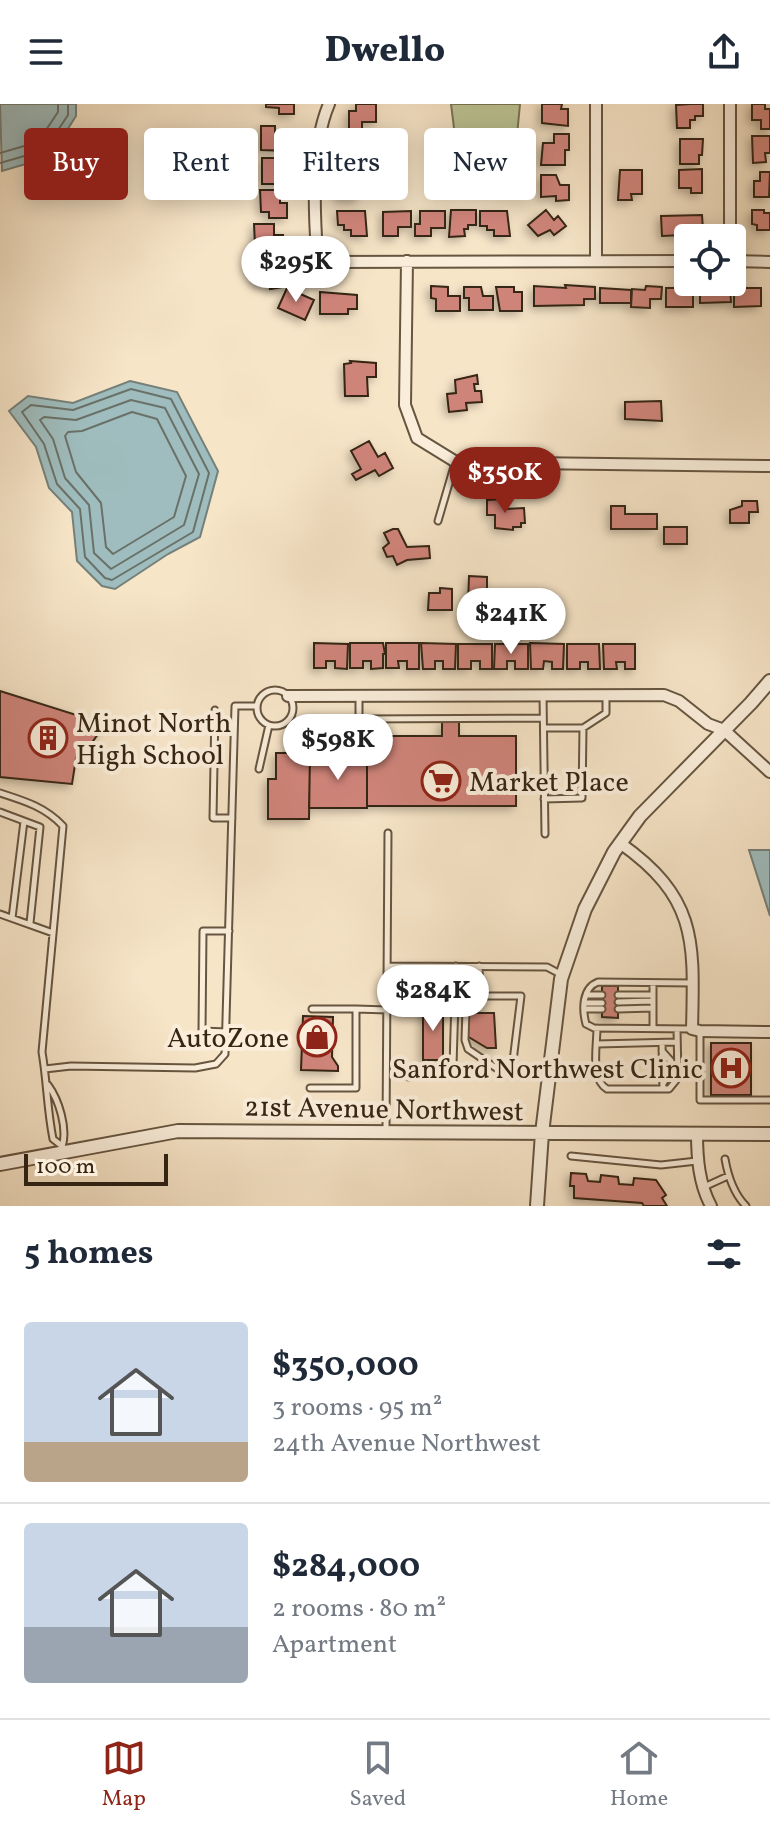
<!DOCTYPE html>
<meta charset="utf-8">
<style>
body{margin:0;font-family:Vollkorn,serif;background:#f2f2f3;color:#1f2937;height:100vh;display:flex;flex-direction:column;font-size:30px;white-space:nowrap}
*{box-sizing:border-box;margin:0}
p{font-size:26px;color:#747a83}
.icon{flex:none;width:44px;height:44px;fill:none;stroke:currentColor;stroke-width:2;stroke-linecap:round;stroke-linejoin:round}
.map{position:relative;height:1102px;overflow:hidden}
.drawer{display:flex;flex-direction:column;background:#fff;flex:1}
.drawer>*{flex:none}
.guide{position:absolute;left:24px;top:24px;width:722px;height:72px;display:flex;gap:16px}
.tools{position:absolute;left:674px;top:120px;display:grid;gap:16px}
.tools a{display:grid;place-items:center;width:72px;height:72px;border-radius:8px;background:#fff;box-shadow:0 4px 20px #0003;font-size:40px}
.scale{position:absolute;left:24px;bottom:20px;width:144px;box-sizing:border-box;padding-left:8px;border:4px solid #362513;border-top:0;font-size:22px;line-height:28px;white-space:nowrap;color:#362513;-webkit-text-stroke:6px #faeedb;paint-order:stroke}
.price{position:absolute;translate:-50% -68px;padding:0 18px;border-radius:28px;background:#fff;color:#222;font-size:26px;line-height:52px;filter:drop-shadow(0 2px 4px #0008)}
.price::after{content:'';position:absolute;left:50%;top:48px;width:24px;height:18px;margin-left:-12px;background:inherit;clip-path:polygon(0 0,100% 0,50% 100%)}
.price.selected{background:#8f2418;color:#fff}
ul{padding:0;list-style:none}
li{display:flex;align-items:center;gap:24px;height:200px;padding:0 24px}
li+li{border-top:2px solid #e0e1e3}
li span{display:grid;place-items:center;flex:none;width:224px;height:160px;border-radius:8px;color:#555}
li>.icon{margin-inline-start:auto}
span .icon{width:96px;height:96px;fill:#fffc;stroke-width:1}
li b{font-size:34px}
h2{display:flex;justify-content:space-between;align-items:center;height:96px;padding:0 24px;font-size:34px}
.tag{padding:0 28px;border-radius:8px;background:#fff;box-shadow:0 4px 20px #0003;font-size:28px;line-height:72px}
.tag.selected{background:#8f2418;color:#fff}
header{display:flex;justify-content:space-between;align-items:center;height:104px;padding:0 24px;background:#fff;font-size:36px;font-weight:800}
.dock{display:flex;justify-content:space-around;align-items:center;height:112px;border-top:2px solid #e0e1e3;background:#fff;font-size:22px;color:#747a83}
.dock a{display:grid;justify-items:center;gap:4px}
.dock .selected{color:#8f2418}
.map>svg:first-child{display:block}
.green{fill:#bcc596;stroke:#797554;stroke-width:2}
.water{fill:#9fbdbe;stroke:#75807a;stroke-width:2}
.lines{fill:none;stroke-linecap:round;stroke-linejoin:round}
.shore{stroke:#6a7168;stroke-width:2}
.building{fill:#cf847a;stroke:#362513;stroke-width:2;filter:url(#shadow)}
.service-casing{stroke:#665540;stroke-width:9}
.minor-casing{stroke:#665540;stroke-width:14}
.tertiary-casing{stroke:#665540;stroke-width:16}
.service{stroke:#faeedb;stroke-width:5}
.minor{stroke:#faeedb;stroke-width:10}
.tertiary{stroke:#faeedb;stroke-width:12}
.labels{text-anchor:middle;stroke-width:8;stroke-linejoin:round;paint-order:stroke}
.poi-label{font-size:28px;fill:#362513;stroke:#faeedb;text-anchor:start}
.street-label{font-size:28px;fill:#362513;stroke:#faeedb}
</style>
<header><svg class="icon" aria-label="menu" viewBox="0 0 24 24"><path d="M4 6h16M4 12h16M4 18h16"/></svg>Dwello<svg class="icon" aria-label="share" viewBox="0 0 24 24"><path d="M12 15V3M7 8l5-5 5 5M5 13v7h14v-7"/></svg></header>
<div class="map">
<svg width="770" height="1102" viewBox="0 0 770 1102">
<defs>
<filter id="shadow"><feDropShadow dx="-3.5" dy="3.5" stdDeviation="4" flood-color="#0004"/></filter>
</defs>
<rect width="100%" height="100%" fill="#f7e5c8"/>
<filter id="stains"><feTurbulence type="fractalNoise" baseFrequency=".0025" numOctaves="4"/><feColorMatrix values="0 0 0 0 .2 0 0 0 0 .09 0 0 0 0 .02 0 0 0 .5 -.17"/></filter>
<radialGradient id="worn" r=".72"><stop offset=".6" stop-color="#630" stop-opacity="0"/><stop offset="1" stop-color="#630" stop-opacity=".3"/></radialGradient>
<path class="green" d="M451,0H520L515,52L492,70L459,64Z"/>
<path class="water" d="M0,0H76V12L50,53L2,67Z
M130,277L177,288L218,367L200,433L168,450L115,485L102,482L77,457L72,408L49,384L36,343L9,307L28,292L73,299Z
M749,746H770V812Z"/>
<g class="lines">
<path class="shore" d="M0,49L38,38L58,8V0
M0,59L45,46L68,11V0
M131,285L171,295L209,369L193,428L112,476L105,474L85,453L80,405L57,380L44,340L22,308L31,301L73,306Z
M131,296L165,304L199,370L184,421L111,465L94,449L89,401L65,374L53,335L40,316L44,313L76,316Z
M132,308L157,315L186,372L174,413L113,450L106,443L101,399L76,368L65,332L68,328L82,327Z"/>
</g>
<path class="building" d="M266,0H294V10H279V4L266,3Z
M356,0H376V18H362V25H349V7H356Z
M542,0H562L561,5H568V22L542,19Z
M690,0H703V12H695V16H690V24H677L676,1Z
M752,0H765V5H770V25H761V16H752Z
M261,22H275V28H280V32H288V47L261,46Z
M345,29H370V37H375V47H363L362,60H350V42H345Z
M554,30H569V46H565V61H541L543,39H554Z
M752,32H770V49H765L766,58L753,59Z
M680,35H703L702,51H699V60H680Z
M262,54H284L286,80H262Z
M348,64H359V95H339V89H336V79H343V69H348Z
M702,65V89H691V84H679V66Z
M620,66H642V90H631L632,96H618Z
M760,68H770L769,93H754V77H760Z
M541,71H556L560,81H569V96L556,97V92L541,93Z
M260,86H280V99H287V114H269V108H261Z
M451,106H476V121H468V125H464L465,132L449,133Z
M546,106L554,116L558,112L566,122L554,131L550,126L538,132L528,121Z
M752,106H764V109H770V126H757V121L752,120Z
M337,107H365L367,132H351V126H344V121H338Z
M411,107V123H398V132H383V108Z
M420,107H445V124H431V132H415V120H420Z
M480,107H507L510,132H494V126H487V122H480Z
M702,111L703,126L684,131L662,132L661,112Z
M254,120H274V131H283V146L269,147V140L255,141Z
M269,154L271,164L275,163L276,167H280L283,183L270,185L269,178L257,180L252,157Z
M565,181L595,183V195H584V201L534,202V182L566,184Z
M431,182L448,183V192H460V207H436V195L431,194Z
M646,182L662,183L661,195H650V204L631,203L632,185L645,186Z
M464,183H481L483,192H493V206H469V194H464Z
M496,183H514V188H522V207H500Z
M730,183L731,198L700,199V184Z
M287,184L314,196L305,216L278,204Z
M600,184L631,186V199H600Z
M666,184H693V203H666Z
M734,184H761V202L734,203Z
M320,188L357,191V205H348V210H320Z
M350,257L376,259V273H367L368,292H345L344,260L351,259Z
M477,271L478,280H474L475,287H481L482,298L466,299L467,306L449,308L447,290L456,289L455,276Z
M661,297L662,317L625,315V298Z
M369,337L378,353L385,349L393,364L379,372L375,366L356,376L352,370L361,365L351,347Z
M504,395L505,405L524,404L525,419H521V423H513V426L495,424V411H487V396Z
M742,397H757L758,408H749V419H730V406L742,402Z
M611,402H625V410H657V425H611Z
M664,423H687V440H664Z
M393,425H398L407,443L429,442L430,454L407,456L397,461L393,452L387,453L383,444L389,439L384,429Z
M469,472L487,473V500H468Z
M440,484L452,485V506H428L429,489H440Z
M314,539L348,540L347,565L335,564V557H326V564H314Z
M350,539H383L385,550H383V564L371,565V557H363V564H350Z
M386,539H419V565H407V557H398L399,564H386Z
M421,539L456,540L455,565H443V557H435V565H423Z
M530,539L564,540L563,565H552V558L544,557L543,565H531Z
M458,540H492V565H480V557H471V565H458Z
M495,540H528V565H515V557H507V565H494Z
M567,540H599L600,565H588V558H580V565H567Z
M603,540H635V565H625V558H616L617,565H604Z
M0,587L105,620L84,650L77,648L72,680L0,673Z
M442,618H459V632H516V702H367V632H442Z
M276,649H310L309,715H268V675H276Z
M310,652L367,653V704H309Z
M602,882H618V914L602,913Z
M423,901H436L443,907V956H423Z
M468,909H494L496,944H487L467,932Z
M303,912L333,913L332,953L338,962V967L301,966Z
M711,939H751V991H711Z
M571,1069L586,1070L588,1077L600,1078L601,1071L618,1073L619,1080L633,1081L634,1074L656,1076L666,1091L662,1094L667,1102H644L642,1099L574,1094V1082H570Z"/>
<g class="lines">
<defs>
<path id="service" d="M438,417L455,359
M257 604a18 18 0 1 1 36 0a18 18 0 1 1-36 0Z
M543,591L545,730
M359,593V615L543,614
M215,606L213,714H232
M544,624H583
M318,638L349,637L359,615
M259,665L269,621
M0,689C25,697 45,703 63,722L42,948C47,977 47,1005 53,1035L62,1042
M544,695L582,694L583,624L606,609V592
M0,708L40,723L30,819
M0,810L53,829
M12,814L24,717
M389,862L547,863L562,871
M479,862L480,892
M653,879V924
M586,891H602
M618,891H653
M480,892H521L512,965L496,964L468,945L465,936L466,906L472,895Z
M618,898L653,897
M585,899H602
M312,905H356
M585,905H602
M618,905L653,904
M597,924C597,942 590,975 607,985H669L678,974L677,925
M691,925L594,924L586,920C582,905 582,884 598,878L693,879
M227,928L202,927L203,827H229
M700,928V996H770
M662,939L663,985
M597,940L677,938
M662,947L671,957V968L664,978
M45,965L71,962L195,964L216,960L225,950L235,602H257
M409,973L444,970L453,962L456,862
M48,981C59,996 68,1025 62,1043
M310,984H356V905L388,906
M386,1027L388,729
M571,1052L661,1061L697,1057
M725,1055C728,1072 734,1090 746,1102
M704,1083L728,1072"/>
<path id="minor" d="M329,0C311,42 314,105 317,150L325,158L688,157
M596,0V157
M730,0V134
M407,157L405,301L417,334L456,358L770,362
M732,157L770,158
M288,592L664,591L679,597L708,620L724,626L770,668
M620,739C698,794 694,838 692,925L700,927L770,928
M697,1029C697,1054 699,1080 711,1102"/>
<path id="tertiary" d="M0,1060L178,1027L770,1030
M537,1102L542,1029L561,875L585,805L614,748L640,712L751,599L770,577"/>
</defs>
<use href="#service" class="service-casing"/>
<use href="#minor" class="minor-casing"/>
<use href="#tertiary" class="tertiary-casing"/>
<use href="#service" class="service"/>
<use href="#minor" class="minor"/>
<use href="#tertiary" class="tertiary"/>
</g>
<defs>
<symbol id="building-ring" viewBox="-11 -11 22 22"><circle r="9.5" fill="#faeedb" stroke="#8f2418" stroke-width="1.5"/><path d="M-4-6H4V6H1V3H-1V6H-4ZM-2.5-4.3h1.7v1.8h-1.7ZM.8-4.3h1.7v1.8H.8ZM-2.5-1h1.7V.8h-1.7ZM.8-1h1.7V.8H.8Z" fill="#8f2418"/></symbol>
<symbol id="supermarket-ring" viewBox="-11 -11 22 22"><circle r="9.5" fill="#faeedb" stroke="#8f2418" stroke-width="1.5"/><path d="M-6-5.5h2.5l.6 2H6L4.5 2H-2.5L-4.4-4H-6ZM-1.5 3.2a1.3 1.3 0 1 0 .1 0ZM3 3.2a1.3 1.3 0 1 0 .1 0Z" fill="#8f2418"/></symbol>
<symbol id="shop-ring" viewBox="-11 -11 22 22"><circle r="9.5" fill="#faeedb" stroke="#8f2418" stroke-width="1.5"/><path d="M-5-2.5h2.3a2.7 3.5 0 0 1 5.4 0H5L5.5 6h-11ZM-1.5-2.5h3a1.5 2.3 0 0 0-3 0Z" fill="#8f2418"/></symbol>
<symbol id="hospital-ring" viewBox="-11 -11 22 22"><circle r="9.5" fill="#faeedb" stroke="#8f2418" stroke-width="1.5"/><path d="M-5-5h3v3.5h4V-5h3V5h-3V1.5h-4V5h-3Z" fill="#8f2418"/></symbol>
</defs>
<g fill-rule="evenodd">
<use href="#building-ring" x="26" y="612" width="44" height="44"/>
<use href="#supermarket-ring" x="419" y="655" width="44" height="44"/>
<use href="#shop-ring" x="295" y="911" width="44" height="44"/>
<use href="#hospital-ring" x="709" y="942" width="44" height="44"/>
</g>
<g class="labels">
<g class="poi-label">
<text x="76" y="628">Minot North<tspan x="76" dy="32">High School</tspan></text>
<text x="469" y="687">Market Place</text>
<text x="289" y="943" text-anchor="end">AutoZone</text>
<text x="703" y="974" text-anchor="end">Sanford Northwest Clinic</text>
</g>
<g class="street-label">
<text transform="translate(384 1004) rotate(1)" y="10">21st Avenue Northwest</text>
</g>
</g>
<rect width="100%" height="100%" filter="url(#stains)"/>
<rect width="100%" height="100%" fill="url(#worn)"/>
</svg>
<div class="tools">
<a><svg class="icon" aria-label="locate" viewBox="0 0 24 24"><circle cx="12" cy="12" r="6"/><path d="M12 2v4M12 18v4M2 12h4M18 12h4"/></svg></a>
</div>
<div class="scale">100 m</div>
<b class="price" style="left:296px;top:200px">$295K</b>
<b class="price selected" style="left:505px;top:411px">$350K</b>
<b class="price" style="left:511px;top:552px">$241K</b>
<b class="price" style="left:338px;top:678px">$598K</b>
<b class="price" style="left:433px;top:929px">$284K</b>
<div class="guide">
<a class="tag selected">Buy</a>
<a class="tag">Rent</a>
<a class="tag">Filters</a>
<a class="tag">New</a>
</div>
</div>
<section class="drawer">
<h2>5 homes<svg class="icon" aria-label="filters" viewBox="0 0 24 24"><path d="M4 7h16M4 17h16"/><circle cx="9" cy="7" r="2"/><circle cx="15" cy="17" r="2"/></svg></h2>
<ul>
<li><span style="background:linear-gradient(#c9d6e8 75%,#b9a48a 0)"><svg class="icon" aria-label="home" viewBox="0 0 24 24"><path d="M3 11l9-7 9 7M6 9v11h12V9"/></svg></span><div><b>$350,000</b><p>3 rooms · 95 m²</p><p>24th Avenue Northwest</p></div></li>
<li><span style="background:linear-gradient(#c9d6e8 65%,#9aa5b1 0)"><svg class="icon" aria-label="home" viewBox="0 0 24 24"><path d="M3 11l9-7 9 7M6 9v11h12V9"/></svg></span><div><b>$284,000</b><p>2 rooms · 80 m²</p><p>Apartment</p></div></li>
</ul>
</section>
<nav class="dock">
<a class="selected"><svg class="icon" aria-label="map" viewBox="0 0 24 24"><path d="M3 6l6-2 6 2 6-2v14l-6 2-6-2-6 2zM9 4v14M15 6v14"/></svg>Map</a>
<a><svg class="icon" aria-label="saved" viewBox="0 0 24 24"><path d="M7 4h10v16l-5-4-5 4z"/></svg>Saved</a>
<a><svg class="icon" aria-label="home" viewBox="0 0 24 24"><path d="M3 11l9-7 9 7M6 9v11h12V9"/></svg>Home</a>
</nav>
